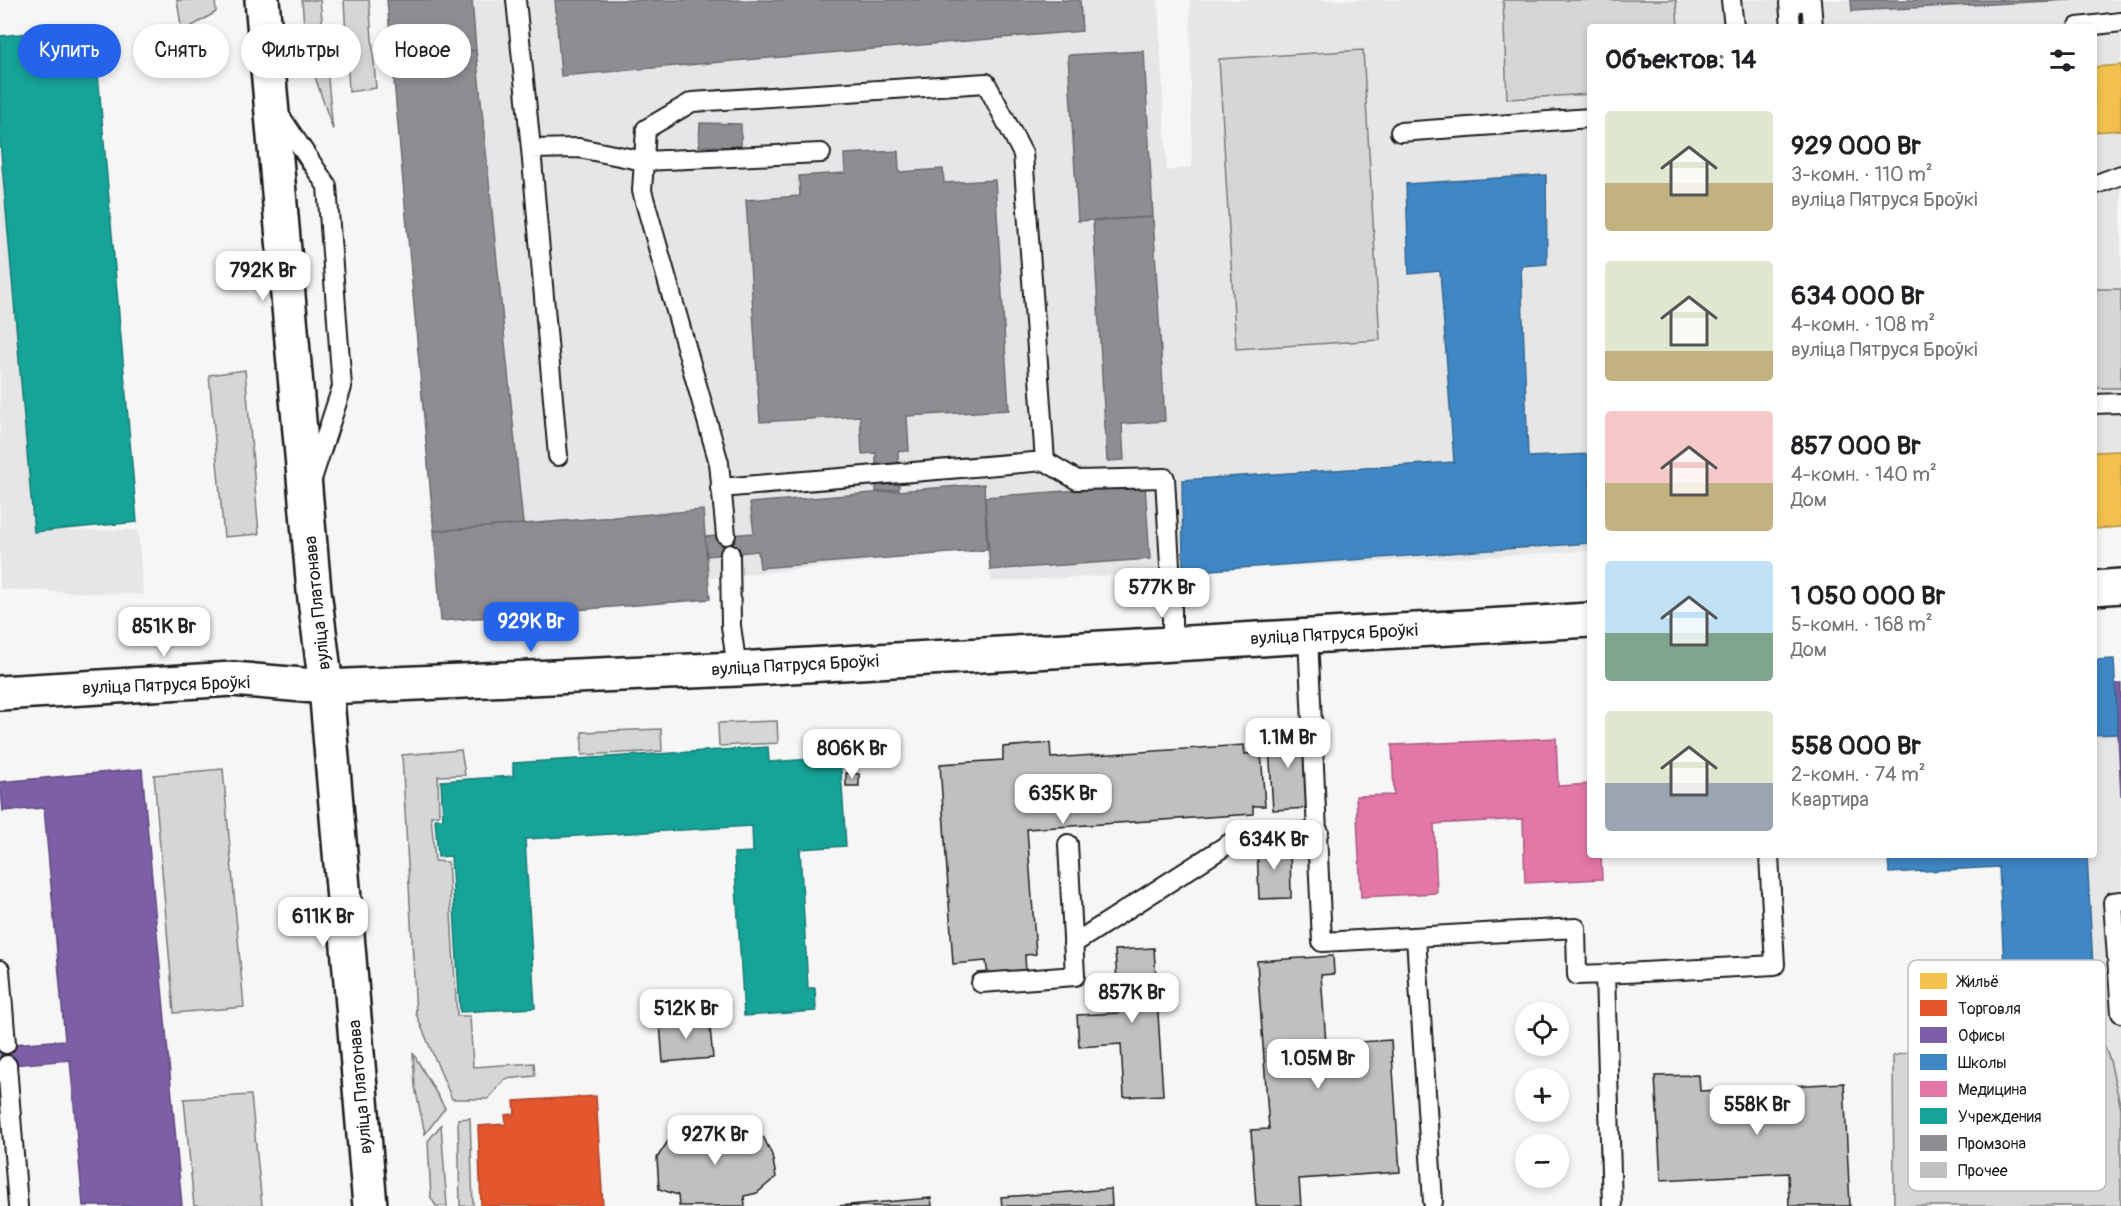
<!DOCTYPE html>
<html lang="ru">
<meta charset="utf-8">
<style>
body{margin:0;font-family:Pangolin,sans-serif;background:#f6f6f6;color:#202124;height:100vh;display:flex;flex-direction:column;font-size:22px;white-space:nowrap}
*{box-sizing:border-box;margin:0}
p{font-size:20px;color:#757577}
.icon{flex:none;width:33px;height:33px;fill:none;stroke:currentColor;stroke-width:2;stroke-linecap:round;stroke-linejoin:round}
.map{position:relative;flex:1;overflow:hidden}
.drawer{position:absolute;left:1587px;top:24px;width:510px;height:834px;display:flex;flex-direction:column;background:#fff;border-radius:6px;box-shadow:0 3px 9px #0003}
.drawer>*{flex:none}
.hud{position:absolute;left:18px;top:24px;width:570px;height:54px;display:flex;gap:12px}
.tools{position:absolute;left:1515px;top:1002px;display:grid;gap:12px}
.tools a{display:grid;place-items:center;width:54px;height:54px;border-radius:50%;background:#fff;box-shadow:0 3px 9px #0003;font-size:30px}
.price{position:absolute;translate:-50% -51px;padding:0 14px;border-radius:12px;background:#fff;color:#222;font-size:20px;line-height:39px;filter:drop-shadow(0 2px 3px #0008)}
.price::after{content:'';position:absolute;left:50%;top:36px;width:18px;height:14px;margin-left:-9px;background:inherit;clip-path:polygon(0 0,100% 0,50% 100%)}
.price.on{background:#2563eb;color:#fff}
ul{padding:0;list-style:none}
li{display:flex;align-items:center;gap:18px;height:150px;padding:0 18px}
li span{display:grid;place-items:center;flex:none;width:168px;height:120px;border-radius:6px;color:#555}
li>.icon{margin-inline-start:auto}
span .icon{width:72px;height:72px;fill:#fffc;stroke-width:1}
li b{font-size:26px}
h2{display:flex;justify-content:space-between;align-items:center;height:72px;padding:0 18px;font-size:26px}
.pill{padding:0 21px;border-radius:27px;background:#fff;box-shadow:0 3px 9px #0003;font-size:21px;line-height:54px}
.pill.on{background:#2563eb;color:#fff}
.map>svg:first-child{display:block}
.built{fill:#e6e6e6}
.green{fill:#d6d6d6;stroke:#797979;stroke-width:1.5}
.homes{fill:#f2c14e;stroke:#b2903f;stroke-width:1.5}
.shops{fill:#e4572e;stroke:#a84529;stroke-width:1.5}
.offices{fill:#7b5ea7;stroke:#5e4a7d;stroke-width:1.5}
.schools{fill:#3f88c5;stroke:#346892;stroke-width:1.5}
.health{fill:#e377a8;stroke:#a75c7e;stroke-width:1.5}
.public{fill:#17a398;stroke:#187a73;stroke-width:1.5}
.industry{fill:#8d8d92;stroke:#6b6b6f;stroke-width:1.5}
.building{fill:#c0c0c0;stroke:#1c1c1c;stroke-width:1.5}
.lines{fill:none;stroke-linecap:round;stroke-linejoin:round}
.service-casing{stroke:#1c1c1c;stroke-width:22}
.minor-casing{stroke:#1c1c1c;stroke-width:38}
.secondary-casing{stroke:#1c1c1c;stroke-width:38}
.service{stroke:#fff;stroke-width:18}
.minor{stroke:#fff;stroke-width:33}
.secondary{stroke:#fff;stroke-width:33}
.labels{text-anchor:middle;stroke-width:6;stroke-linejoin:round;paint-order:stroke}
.street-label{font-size:18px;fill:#1c1c1c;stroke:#fff}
.key{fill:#fff;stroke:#bbb;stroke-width:1.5}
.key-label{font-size:16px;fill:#1c1c1c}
</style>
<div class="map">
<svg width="2121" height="1206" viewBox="0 0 2121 1206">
<rect width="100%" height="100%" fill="#f6f6f6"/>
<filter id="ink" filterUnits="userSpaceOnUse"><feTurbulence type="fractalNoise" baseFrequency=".0167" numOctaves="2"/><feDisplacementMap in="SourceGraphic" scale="12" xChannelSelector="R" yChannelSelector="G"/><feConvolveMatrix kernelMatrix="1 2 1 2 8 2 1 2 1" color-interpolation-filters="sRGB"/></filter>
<g filter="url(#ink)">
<path class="built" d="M387,0H1158L1167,171L1192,167L1190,0H2121V524L2094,525V27H1590V551L1004,581H992L986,550L709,578L710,599L441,621Z
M0,141L34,531L138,530L143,595L0,589Z
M2114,659L2121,796V1167L2007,1028L1999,867L1889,873L1888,855H2094V660Z"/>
<path class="green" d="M177,0H215L216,12L182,32Z
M302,0H320L333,130L306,50Z
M344,0H369L376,88L349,92Z
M1503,0H1676L1678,27H1590V94L1507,99Z
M1363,50L1380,340L1236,349L1219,59Z
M2094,289H2121V388H2094Z
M245,370L259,534L224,537L209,375Z
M777,721L778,743L719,746L718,723Z
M661,729L662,751L582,755V732Z
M461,750L465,775L438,776L439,815L431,816L435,861L448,862L457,1016H470L473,1067L534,1063L535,1076L505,1079L488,1099H452L416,1014L402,755Z
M223,769L244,1007L174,1013L154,775Z
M2096,1023L2110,1061L2121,1108V1206H1894L1893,1056L2007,1028Z
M413,1053L445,1108L425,1134L415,1087Z
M251,1095L262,1206H194L184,1099Z
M470,1118L473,1206H460L458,1119Z
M441,1125L447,1206H436L431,1198L428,1141Z"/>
<path class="homes" d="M2121,65V130L2094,132V67Z
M2121,451V527L2094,529V452Z"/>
<path class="shops" d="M596,1096L603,1206H481L478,1126L506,1124L505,1115L515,1114L514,1101Z"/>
<path class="offices" d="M2115,684H2121V796L2118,734Z
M142,769L182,1206H83L70,1060L0,1066V1045L65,1040L44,808L3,811L0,782Z"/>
<path class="schools" d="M1546,175L1547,264L1521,266L1528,457L1590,454V543L1183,572L1182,480L1454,462L1440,271L1409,274L1406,184Z
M2114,659L2118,734L2094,735V660Z
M1888,855H2087L2096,1023L2007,1028L1999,867L1889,873Z"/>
<path class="health" d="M1556,738L1558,786L1590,784V855H1601L1602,879L1525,883L1523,819L1434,824L1437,893L1361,897L1356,796L1394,795L1392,745Z"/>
<path class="public" d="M94,27L137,522L34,532L0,141V36Z
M768,747L769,762L840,757L846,846L800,849L808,988H815L816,1011L744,1016L734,853L753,852L752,826L525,839L535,1008L460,1012L451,856L438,857L435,819H443L441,781L513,776V763Z"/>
<path class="industry" d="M387,0H472L476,50L392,58Z
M555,0H1080L1082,31L561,76Z
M1851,0H2072L1852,11Z
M476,50L523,524L434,531L392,58Z
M1144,51L1153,217L1078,221L1068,55Z
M700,123L741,124V147L699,146Z
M898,151L899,172L943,169L944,183L995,180L1009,410L907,416L909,451H898L899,489L876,492V453L862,454L860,416L760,422L746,200L800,196L799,176L845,173L844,154Z
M1153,217L1165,421L1122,424L1124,460L1107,461L1093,221Z
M984,484L987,550L760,568L758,551L707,556L705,537L754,533L750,503Z
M1145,485L1150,559L990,570L985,497Z
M703,510L710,599L441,621L434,531Z"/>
<path class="building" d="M1304,728L1309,808L1273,810L1268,730Z
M1050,743L1051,758L1244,745L1245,754L1261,753L1265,806H1253V814L1027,829L1036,954L1025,955L1026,974L988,976L986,961L953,964L940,764L1003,760V747Z
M846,773L859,774V786H846Z
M1290,844L1291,898L1259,899L1257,845Z
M1154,948L1163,1095L1124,1097L1121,1044L1079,1047L1077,1015L1119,1013L1115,950Z
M1333,956L1334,974L1321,975L1326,1044L1391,1040L1400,1172L1299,1179L1301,1206H1256L1251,1130L1269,1129L1257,961Z
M709,1018L713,1058L663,1062L660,1023Z
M1699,1075L1700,1091L1844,1083L1850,1206H1789L1788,1173L1661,1180L1655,1076Z
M686,1124L735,1126L764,1138L772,1155L776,1177L757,1193L744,1196L745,1206H679L678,1195L659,1189L657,1158L668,1141Z
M1111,1189L1112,1206H1002L1001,1197Z
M931,1198L932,1206H837Z"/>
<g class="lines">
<defs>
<path id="service" d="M516,0L531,149
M1731,0L1734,27
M1791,27L1789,3L1811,1L1813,27
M2078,27L2121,22
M276,110L327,186L342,387L312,479
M1400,132L1590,118
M2094,185L2121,175
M2094,404L2121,403
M558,456L531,149L579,148L644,161L821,153
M1045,461L1077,480L1165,478L1172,601V644
M720,488L1045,461L1023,154L986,83L692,102L646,129L642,191L719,463L726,535
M730,554L731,626L737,669
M1308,636L1322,942L1576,928L1577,975L1605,974
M2121,901L2113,902L2121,1013
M1416,937L1433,1202
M1073,944L1244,834L1319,832
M0,970L6,1044
M981,983L1075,976L1068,844
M7,1065L18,1206
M1612,1206L1605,974L1775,965L1769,855"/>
<path id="minor" d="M2094,588L2121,586
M0,693L233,679L326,687L737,669L1590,620"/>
<path id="secondary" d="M262,0L314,591L326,687L370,1206"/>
</defs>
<use href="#service" class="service-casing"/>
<use href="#minor" class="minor-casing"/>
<use href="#secondary" class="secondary-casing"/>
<use href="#service" class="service"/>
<use href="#minor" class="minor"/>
<use href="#secondary" class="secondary"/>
</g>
</g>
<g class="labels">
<g class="street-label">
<text transform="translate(317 603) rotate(-96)" y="6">вуліца Платонава</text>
<text transform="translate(1334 634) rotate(-3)" y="6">вуліца Пятруся Броўкі</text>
<text transform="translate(795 665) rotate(-3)" y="6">вуліца Пятруся Броўкі</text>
<text transform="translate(166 685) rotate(-2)" y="6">вуліца Пятруся Броўкі</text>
<text transform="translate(360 1087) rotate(-95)" y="6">вуліца Платонава</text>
</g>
</g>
<rect x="1908" y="960" width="198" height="231" rx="9" class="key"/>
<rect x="1920" y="973" width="27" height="16" fill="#f2c14e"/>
<rect x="1920" y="1000" width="27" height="16" fill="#e4572e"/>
<rect x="1920" y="1027" width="27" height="16" fill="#7b5ea7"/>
<rect x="1920" y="1054" width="27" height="16" fill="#3f88c5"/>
<rect x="1920" y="1081" width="27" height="16" fill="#e377a8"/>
<rect x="1920" y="1108" width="27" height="16" fill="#17a398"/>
<rect x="1920" y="1135" width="27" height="16" fill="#8d8d92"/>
<rect x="1920" y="1162" width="27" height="16" fill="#c0c0c0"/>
<g class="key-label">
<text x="1958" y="987">Жильё</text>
<text x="1958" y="1014">Торговля</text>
<text x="1958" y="1041">Офисы</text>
<text x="1958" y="1068">Школы</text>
<text x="1958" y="1095">Медицина</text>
<text x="1958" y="1122">Учреждения</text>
<text x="1958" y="1149">Промзона</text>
<text x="1958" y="1176">Прочее</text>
</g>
</svg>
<div class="tools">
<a><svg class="icon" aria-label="locate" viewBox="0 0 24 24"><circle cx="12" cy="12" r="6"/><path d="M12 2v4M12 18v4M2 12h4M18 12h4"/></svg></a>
<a>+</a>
<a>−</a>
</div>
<b class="price" style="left:263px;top:302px">792K Br</b>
<b class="price" style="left:1162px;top:619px">577K Br</b>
<b class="price on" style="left:531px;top:653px">929K Br</b>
<b class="price" style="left:164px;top:658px">851K Br</b>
<b class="price" style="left:1288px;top:769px">1.1M Br</b>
<b class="price" style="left:852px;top:780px">806K Br</b>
<b class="price" style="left:1063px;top:825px">635K Br</b>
<b class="price" style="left:1274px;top:871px">634K Br</b>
<b class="price" style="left:323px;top:948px">611K Br</b>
<b class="price" style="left:1132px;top:1024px">857K Br</b>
<b class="price" style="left:686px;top:1040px">512K Br</b>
<b class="price" style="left:1318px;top:1090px">1.05M Br</b>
<b class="price" style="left:1757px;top:1136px">558K Br</b>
<b class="price" style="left:715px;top:1166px">927K Br</b>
<div class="hud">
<a class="pill on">Купить</a>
<a class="pill">Снять</a>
<a class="pill">Фильтры</a>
<a class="pill">Новое</a>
</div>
<section class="drawer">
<h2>Объектов: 14<svg class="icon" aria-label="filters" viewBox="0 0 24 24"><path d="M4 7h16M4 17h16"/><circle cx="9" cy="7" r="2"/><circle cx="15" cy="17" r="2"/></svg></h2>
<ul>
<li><span style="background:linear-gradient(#dfe7d0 60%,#c2b280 0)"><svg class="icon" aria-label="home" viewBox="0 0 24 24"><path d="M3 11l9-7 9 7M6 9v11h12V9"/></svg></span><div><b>929 000 Br</b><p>3-комн. · 110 m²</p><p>вуліца Пятруся Броўкі</p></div></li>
<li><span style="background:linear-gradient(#dfe7d0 75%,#c2b280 0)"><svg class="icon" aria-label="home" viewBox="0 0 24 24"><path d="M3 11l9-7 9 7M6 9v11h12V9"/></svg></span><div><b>634 000 Br</b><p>4-комн. · 108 m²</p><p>вуліца Пятруся Броўкі</p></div></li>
<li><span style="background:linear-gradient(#f6c9c9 60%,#c2b280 0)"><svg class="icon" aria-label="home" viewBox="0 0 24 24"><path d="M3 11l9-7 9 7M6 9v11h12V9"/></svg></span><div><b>857 000 Br</b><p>4-комн. · 140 m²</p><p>Дом</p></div></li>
<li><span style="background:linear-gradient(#bfe0f5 60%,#7fa58c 0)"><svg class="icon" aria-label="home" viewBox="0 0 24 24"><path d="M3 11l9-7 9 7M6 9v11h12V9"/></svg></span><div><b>1 050 000 Br</b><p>5-комн. · 168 m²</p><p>Дом</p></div></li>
<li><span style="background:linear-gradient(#dfe7d0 60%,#9aa5b1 0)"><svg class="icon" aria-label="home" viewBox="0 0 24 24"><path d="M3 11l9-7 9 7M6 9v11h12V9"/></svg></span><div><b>558 000 Br</b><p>2-комн. · 74 m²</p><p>Квартира</p></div></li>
</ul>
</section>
</div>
